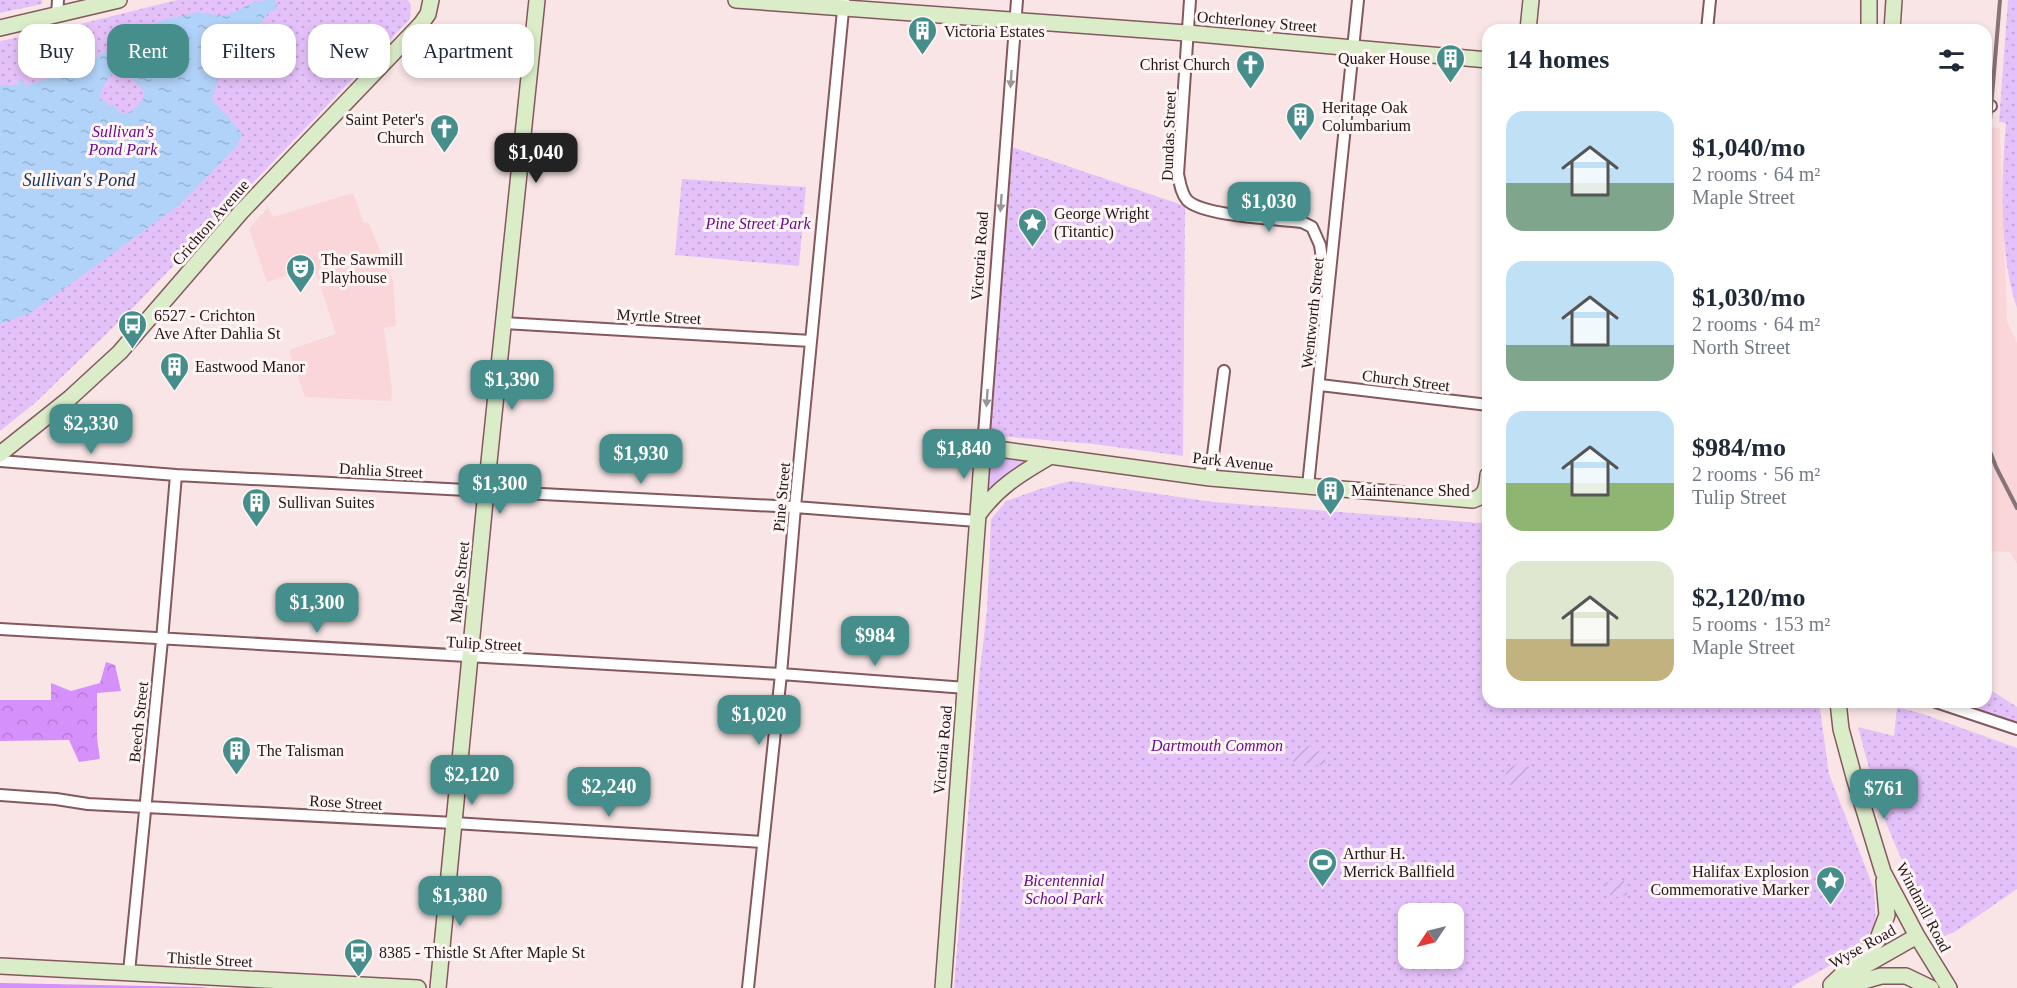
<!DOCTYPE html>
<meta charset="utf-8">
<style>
body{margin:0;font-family:"Times New Roman",serif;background:#f6f6f7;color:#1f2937;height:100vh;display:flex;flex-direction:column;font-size:22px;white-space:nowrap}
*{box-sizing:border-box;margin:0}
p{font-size:20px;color:#747a83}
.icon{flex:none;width:33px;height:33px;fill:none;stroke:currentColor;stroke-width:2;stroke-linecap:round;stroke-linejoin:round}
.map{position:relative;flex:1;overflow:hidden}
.drawer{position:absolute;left:1482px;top:24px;width:510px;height:684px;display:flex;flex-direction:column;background:#fff;border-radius:18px;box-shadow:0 3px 9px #0003}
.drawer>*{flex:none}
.hud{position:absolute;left:18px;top:24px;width:570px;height:54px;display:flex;gap:12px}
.needle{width:39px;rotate:235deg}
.buttons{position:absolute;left:1398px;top:903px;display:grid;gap:12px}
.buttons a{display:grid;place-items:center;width:66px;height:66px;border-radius:12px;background:#fff;box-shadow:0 3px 9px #0003;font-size:30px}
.price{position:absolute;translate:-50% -51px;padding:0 14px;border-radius:12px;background:#468e8b;color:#fff;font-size:20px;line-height:39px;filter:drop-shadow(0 2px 3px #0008)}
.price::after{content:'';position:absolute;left:50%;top:36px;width:18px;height:14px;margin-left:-9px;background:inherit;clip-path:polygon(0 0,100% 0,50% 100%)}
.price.active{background:#222;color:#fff}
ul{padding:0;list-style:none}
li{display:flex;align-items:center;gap:18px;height:150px;padding:0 24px}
li span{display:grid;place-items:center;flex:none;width:168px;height:120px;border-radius:18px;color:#555}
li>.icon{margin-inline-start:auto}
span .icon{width:72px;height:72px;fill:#fffc;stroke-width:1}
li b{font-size:26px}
h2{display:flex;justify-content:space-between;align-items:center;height:72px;padding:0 24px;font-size:26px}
.pill{padding:0 21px;border-radius:18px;background:#fff;box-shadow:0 3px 9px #0003;font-size:21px;line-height:54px}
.pill.active{background:#468e8b;color:#fff}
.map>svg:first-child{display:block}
.built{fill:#fad6d9}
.grass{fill:#e5c1fa}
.forest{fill:url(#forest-crowns)}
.park{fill:url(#park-dots);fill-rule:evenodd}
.garden{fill:url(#garden-furrows)}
.water{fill:url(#water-ripples);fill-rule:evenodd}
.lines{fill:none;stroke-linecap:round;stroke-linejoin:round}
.street-casing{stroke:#83595d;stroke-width:14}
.secondary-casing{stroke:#83595d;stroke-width:18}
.street{stroke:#fff;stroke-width:10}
.secondary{stroke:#daedc8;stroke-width:15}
.rail{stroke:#867476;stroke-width:4}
.oneway{fill:#9c9596}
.labels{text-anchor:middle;stroke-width:6;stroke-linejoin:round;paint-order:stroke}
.street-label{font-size:16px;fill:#241416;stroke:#fff5f5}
.poi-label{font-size:16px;fill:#241416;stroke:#fff5f5;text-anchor:start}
.park-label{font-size:16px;font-style:italic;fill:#6b0b90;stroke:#fff5f5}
.water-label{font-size:18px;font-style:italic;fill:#123459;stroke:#fff5f5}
</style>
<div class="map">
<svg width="2017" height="988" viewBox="0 0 2017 988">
<defs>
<pattern id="forest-crowns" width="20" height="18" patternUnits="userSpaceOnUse" patternTransform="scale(1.5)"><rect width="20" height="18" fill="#d590fb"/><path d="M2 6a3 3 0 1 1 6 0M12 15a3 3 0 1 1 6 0" fill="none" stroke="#b77bd6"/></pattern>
<pattern id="park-dots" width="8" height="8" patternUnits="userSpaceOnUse" patternTransform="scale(1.5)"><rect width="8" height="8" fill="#e5c1fa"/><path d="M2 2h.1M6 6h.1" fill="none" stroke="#c4a5d6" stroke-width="1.8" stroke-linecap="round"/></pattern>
<pattern id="garden-furrows" width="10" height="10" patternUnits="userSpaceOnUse" patternTransform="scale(1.5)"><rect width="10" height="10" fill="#e5c1fa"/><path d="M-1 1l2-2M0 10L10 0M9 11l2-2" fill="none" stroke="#c4a5d6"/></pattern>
<pattern id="water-ripples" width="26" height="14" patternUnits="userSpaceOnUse" patternTransform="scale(1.5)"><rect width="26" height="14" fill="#b1d2f9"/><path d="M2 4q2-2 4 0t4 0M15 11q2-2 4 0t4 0" fill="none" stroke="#98b3d5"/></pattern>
</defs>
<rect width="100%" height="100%" fill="#f9e5e6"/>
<path class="built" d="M1986,128H2000L2007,321L2017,343V564L2010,552L1986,551Z
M353,193L363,221L369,224L393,281L396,326L384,328L392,390L391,401L305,397L289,350L336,334L314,267L267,282L249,229L268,207L273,217Z"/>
<path class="grass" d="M987,452L1032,458L1005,475L984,495Z"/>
<path class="forest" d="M106,662L115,665L121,691L97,693V738L100,759L79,762L69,740L0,741V700H51V683L71,691L100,683Z
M0,983L200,987L211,988H0Z"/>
<path class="park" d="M0,0H42V4L0,13Z
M177,0H408L411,5L410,19L129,312L35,403L0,431V41L68,27Z
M2008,0H2017V308C1999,255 2001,179 2006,123L1999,122Z
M1009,146L1185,206L1183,456L1093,444L988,435Z
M682,179L806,187L799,266L675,255Z
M1070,481L1213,502L1480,523L1488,521V702H1819L1829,774L1874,889L1876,924L1854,952L1790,988H954L979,679L987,610L991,519L1006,501L1040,489ZM1408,914H1454V958H1408Z
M1986,687L2017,707V722L1953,702H1986Z
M1897,707L1923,714L2017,748V889L1956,931L1936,940L1880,809L1858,727L1894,736Z"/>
<path class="garden" d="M1308,746L1316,747L1325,758L1326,766L1288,761L1294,753Z
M1520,763L1526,764L1532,770C1530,779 1523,787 1513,789L1506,778V769Z
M1618,879L1623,880L1627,887V895L1611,898L1606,883Z"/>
<path class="water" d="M267,0H275L278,8L269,12L251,35L230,48L225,55L212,100L242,133L237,146L178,206L30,313L0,324V85H18L19,78L27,86L73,70L160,21L198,12L222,16L238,11L251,3ZM119,70L126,76L130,75C138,89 153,91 137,106C132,112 128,114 120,113L114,105H108L100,98C100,87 108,78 115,71Z"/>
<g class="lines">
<defs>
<path id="street" d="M1190,0L1178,174C1180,183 1181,193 1187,200C1202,216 1277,219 1302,222L1312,227L1320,245L1326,285
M57,16L58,0
M1707,30L1710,0
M1986,106H1991
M504,323L811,341
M1320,385L1488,405
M983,447L1017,0
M0,461L176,475L795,507L977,521
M1210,478L1224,371
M1308,486L1358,0
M0,629L781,674L966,688
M1936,702L2017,729
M0,795L56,799L88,804L454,823L763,842
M129,972L162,640L176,475
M748,988L781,674L795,507L844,0"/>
<path id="secondary" d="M736,0L1187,33L1488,60
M0,28L119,0
M1528,30L1531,0
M1869,30V0
M1892,30L1894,0
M0,454L70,398L120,352L241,212L421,24L428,14L431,0
M978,515C998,487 1020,474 1049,457
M1838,702L1841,729L1854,777L1883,872L1917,936L1949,988
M0,966L418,988
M1852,973L1917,936
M1831,985L1877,941L1887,915L1884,881
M1831,985L1854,984L1881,976H1906L1931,988
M438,988L486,491L537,0
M943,988L983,447L1210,478L1473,500C1486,496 1487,487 1488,475"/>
</defs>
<use href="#street" class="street-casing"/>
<use href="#secondary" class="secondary-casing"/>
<use href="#street" class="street"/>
<use href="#secondary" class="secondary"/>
<path class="rail" d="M1986,168L2000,0
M1986,441L1996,467L2017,508"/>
</g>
<defs><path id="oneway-solid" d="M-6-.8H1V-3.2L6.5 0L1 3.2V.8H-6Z" transform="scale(1.5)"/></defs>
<g class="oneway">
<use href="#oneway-solid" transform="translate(1011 79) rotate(94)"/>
<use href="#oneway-solid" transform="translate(1001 203) rotate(94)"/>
<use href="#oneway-solid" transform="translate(987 398) rotate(94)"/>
</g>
<defs>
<symbol id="building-pin" viewBox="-11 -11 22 30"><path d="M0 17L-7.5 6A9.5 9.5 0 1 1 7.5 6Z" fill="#468e8b" stroke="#fff5f5"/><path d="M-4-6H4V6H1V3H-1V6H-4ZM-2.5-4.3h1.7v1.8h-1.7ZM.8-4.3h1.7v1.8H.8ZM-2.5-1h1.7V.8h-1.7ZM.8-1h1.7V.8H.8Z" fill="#fff"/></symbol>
<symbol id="church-pin" viewBox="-11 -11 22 30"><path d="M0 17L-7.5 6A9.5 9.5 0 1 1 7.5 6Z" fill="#468e8b" stroke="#fff5f5"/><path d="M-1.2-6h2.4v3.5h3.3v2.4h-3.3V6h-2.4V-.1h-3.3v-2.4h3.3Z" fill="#fff"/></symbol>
<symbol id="sight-pin" viewBox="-11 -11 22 30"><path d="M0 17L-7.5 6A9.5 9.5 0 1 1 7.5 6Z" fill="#468e8b" stroke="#fff5f5"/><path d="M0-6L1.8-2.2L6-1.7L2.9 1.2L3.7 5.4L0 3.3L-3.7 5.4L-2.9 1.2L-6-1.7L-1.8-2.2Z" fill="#fff"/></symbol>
<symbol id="theatre-pin" viewBox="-11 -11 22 30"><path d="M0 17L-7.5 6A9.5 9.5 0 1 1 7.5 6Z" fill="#468e8b" stroke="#fff5f5"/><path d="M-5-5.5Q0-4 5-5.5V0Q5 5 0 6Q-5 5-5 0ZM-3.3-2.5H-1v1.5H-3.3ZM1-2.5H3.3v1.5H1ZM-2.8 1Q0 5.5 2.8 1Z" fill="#fff"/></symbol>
<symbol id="bus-pin" viewBox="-11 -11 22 30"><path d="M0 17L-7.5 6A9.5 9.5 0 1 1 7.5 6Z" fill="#468e8b" stroke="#fff5f5"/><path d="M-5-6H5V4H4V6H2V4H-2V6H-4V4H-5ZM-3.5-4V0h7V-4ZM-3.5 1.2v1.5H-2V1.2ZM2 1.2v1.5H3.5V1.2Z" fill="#fff"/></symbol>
<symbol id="stadium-pin" viewBox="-11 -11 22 30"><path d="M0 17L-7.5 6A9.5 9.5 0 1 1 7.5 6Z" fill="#468e8b" stroke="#fff5f5"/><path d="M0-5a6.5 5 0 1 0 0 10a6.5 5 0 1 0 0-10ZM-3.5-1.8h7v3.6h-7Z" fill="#fff"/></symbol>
</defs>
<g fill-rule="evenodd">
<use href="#building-pin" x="906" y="14" width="33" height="45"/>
<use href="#building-pin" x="1434" y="42" width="33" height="45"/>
<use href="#church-pin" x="1234" y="48" width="33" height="45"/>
<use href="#building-pin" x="1284" y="100" width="33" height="45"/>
<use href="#church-pin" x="428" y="112" width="33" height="45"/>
<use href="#sight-pin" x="1016" y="206" width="33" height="45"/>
<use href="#theatre-pin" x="284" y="252" width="33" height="45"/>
<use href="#bus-pin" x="116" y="308" width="33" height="45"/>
<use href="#building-pin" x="158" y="350" width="33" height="45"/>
<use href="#building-pin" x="1314" y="474" width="33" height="45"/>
<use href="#building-pin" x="240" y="486" width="33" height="45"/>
<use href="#building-pin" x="220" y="734" width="33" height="45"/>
<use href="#stadium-pin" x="1306" y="846" width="33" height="45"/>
<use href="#sight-pin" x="1814" y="864" width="33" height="45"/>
<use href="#bus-pin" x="342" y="936" width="33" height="45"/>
</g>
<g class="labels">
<g class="street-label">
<text transform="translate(1257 21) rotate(5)" y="6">Ochterloney Street</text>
<text transform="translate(1168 136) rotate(-88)" y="6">Dundas Street</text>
<text transform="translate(210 222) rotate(-49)" y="6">Crichton Avenue</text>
<text transform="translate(979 256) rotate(-86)" y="6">Victoria Road</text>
<text transform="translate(1312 313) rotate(-84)" y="6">Wentworth Street</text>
<text transform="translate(659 316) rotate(3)" y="6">Myrtle Street</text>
<text transform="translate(1406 380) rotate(7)" y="6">Church Street</text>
<text transform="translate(1233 461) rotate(6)" y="6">Park Avenue</text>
<text transform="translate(381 470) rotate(3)" y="6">Dahlia Street</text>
<text transform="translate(781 497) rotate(-85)" y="6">Pine Street</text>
<text transform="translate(459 582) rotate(-84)" y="6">Maple Street</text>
<text transform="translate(484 643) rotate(3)" y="6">Tulip Street</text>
<text transform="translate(138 722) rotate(-84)" y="6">Beech Street</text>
<text transform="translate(942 750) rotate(-85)" y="6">Victoria Road</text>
<text transform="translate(346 802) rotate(3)" y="6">Rose Street</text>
<text transform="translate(1924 907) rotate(62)" y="6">Windmill Road</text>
<text transform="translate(1862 946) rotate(-29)" y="6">Wyse Road</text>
<text transform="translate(210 959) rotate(3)" y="6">Thistle Street</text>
</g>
<g class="poi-label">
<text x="944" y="37">Victoria Estates</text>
<text x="1430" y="64" text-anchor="end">Quaker House</text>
<text x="1230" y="70" text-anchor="end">Christ Church</text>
<text x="1322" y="113">Heritage Oak<tspan x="1322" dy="18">Columbarium</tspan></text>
<text x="424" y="125" text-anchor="end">Saint Peter's<tspan x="424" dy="18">Church</tspan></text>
<text x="1054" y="219">George Wright<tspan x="1054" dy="18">(Titantic)</tspan></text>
<text x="321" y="265">The Sawmill<tspan x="321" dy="18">Playhouse</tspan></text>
<text x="154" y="321">6527 - Crichton<tspan x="154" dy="18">Ave After Dahlia St</tspan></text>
<text x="195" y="372">Eastwood Manor</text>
<text x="1351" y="496">Maintenance Shed</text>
<text x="278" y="508">Sullivan Suites</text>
<text x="257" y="756">The Talisman</text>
<text x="1343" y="859">Arthur H.<tspan x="1343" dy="18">Merrick Ballfield</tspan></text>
<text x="1809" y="877" text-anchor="end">Halifax Explosion<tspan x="1809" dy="18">Commemorative Marker</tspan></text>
<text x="379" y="958">8385 - Thistle St After Maple St</text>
</g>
<g class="park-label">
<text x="123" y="137">Sullivan's<tspan x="123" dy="18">Pond Park</tspan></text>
<text x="758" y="229">Pine Street Park</text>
<text x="1217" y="751">Dartmouth Common</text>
<text x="1064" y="886">Bicentennial<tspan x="1064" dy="18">School Park</tspan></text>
</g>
<g class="water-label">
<text x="79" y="186">Sullivan's Pond</text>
</g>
</g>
</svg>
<div class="buttons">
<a><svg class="needle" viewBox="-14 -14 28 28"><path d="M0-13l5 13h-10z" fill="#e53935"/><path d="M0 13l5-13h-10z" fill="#747a83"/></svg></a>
</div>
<b class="price active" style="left:536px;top:184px">$1,040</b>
<b class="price" style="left:1269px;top:233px">$1,030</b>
<b class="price" style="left:512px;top:411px">$1,390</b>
<b class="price" style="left:91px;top:455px">$2,330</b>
<b class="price" style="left:964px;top:480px">$1,840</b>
<b class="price" style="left:641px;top:485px">$1,930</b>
<b class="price" style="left:500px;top:515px">$1,300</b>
<b class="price" style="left:317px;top:634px">$1,300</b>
<b class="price" style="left:875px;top:667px">$984</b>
<b class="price" style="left:759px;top:746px">$1,020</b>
<b class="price" style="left:472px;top:806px">$2,120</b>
<b class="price" style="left:609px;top:818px">$2,240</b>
<b class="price" style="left:1884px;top:820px">$761</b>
<b class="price" style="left:460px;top:927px">$1,380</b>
<div class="hud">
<a class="pill">Buy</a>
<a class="pill active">Rent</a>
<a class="pill">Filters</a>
<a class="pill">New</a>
<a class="pill">Apartment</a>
</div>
<section class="drawer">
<h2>14 homes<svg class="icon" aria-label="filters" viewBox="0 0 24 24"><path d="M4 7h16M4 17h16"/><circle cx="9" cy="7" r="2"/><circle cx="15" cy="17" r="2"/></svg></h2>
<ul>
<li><span style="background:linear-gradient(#bfe0f5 60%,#7fa58c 0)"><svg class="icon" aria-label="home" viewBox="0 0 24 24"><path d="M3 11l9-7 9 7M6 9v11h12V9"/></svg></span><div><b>$1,040/mo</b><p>2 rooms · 64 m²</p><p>Maple Street</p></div></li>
<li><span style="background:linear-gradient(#bfe0f5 70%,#7fa58c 0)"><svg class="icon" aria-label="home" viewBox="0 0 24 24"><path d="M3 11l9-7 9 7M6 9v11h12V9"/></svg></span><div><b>$1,030/mo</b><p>2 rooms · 64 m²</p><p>North Street</p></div></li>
<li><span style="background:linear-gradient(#bfe0f5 60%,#8fb573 0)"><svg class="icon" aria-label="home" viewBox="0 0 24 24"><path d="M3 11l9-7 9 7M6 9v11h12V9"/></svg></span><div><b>$984/mo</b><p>2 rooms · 56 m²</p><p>Tulip Street</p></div></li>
<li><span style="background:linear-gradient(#dfe7d0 65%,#c2b280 0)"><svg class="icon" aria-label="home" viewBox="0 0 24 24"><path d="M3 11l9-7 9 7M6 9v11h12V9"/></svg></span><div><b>$2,120/mo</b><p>5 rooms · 153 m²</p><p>Maple Street</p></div></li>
</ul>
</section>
</div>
